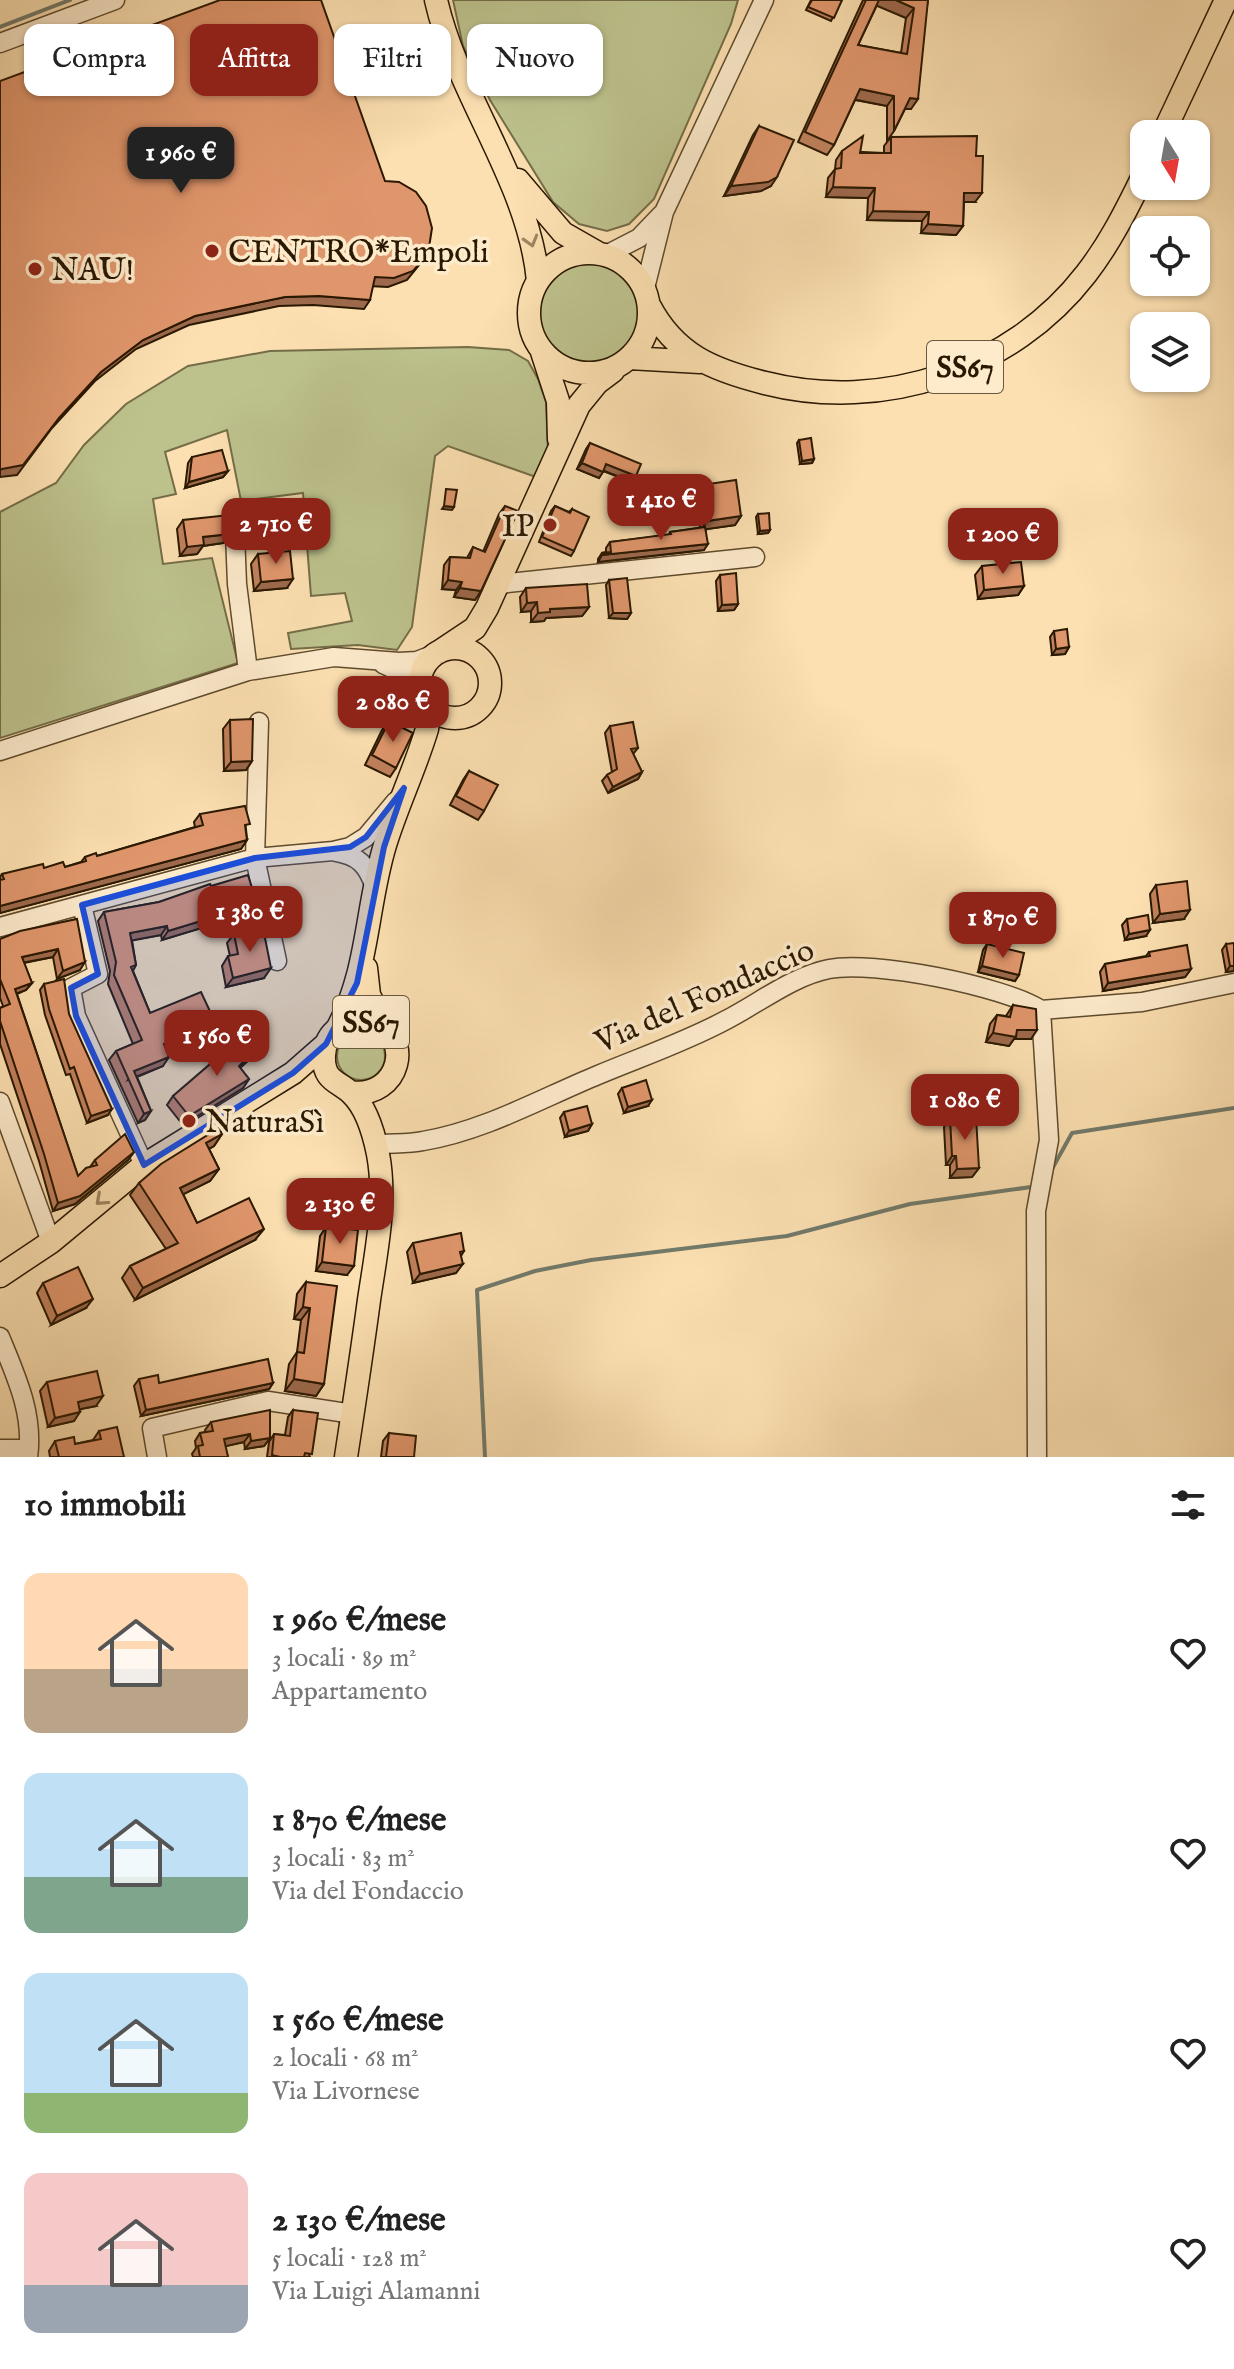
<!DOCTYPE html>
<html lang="it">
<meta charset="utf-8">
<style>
body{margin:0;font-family:"IM FELL English",serif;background:#f6f6f6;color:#222;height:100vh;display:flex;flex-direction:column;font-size:30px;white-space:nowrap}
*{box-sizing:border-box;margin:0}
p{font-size:26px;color:#767676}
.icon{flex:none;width:44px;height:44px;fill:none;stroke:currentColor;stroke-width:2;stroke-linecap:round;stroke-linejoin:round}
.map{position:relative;height:1457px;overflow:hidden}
.sheet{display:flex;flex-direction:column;background:#fff;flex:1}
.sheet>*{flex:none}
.hud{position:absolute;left:24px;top:24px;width:800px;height:72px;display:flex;gap:16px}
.needle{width:52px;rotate:169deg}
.tools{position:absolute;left:1130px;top:120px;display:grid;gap:16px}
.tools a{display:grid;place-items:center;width:80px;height:80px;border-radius:16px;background:#fff;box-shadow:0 2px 6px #0004;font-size:40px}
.price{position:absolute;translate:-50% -68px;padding:0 18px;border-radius:16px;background:#8f2418;color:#fff;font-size:26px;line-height:52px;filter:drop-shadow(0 2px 4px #0008)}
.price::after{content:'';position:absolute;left:50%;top:48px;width:24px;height:18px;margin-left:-12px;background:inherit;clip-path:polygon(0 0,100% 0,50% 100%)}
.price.current{background:#222;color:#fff}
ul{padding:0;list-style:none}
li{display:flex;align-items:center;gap:24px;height:200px;padding:0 24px}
li span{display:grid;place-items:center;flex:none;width:224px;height:160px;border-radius:16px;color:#555}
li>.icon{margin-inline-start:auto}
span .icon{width:96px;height:96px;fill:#fffc;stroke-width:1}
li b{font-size:34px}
h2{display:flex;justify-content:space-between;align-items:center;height:96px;padding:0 24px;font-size:34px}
.tag{padding:0 28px;border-radius:16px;background:#fff;box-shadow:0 2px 6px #0004;font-size:28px;line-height:72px}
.tag.current{background:#8f2418;color:#fff}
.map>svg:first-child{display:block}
.green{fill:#bdc28d;stroke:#746d47;stroke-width:2}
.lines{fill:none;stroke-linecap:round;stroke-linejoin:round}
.stream{stroke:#717a6b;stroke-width:4}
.minor-casing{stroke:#5e4a2d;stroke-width:21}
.major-casing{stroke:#2a1801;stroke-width:25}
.minor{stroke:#fdebcc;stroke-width:18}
.major{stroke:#fce0b1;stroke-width:22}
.wall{fill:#c1815d;stroke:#2a1801;stroke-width:2;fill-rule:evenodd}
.shaded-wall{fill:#9d694c;stroke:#2a1801;stroke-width:2}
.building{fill:#e0966c;stroke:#2a1801;stroke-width:2}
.oneway{stroke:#9e8662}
.marked{fill:#1d4ed8;fill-opacity:0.2;stroke:#1d4ed8;stroke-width:6;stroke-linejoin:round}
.poi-dot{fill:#8f2418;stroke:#fdebcc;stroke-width:3}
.labels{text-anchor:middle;stroke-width:7;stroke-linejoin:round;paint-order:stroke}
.shield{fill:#fdebcc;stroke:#69573e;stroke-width:2}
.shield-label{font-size:30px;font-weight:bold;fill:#2a1801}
.poi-label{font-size:32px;fill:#2a1801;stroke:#fdebcc;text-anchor:start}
.street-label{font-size:32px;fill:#2a1801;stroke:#fdebcc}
</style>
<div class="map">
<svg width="1234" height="1457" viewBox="0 0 1234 1457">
<rect width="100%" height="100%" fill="#fce0b1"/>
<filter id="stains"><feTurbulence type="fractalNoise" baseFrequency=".0025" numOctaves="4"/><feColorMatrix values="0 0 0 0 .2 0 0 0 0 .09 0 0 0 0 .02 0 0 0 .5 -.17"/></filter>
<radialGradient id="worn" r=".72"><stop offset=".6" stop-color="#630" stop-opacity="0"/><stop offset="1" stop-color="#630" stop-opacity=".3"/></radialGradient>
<path class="green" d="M453,0H738L731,24L654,199L629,224L607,231L579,224L553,202L490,100L463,46Z
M539 313a50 50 0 1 1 100 0a50 50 0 1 1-100 0Z
M468,347L509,350L528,361L538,379L546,402L548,452L536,477L448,446L435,456L412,627L397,650L358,645L291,649L288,633L352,621L345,593L311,596L303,493L241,501L227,430L165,452L176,494L153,499L163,564L212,558L238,663L0,738V512L56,483L84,445L126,404L188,366L270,351Z
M337 1056a24 24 0 1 1 48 0a24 24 0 1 1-48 0Z"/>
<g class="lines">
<path class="stream" d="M0,27L70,0
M1052,1169L1072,1133L1234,1108
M485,1457L477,1290L535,1271L591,1260L787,1236L910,1204L1031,1187"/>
<defs>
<path id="minor" d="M0,43L115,0
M606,255L639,238L662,214
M645,288L664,212L764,0
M234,509L237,584L248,671
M499,584L755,557
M383,664L409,676L421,691
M259,722L255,858L277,961
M0,751L248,671L334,657L399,662L417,661L435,654
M336,852C359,856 367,865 375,887
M82,905L98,974L71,988L76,1016L144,1165
M0,927L255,858L333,851L350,847L366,837L396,801
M1041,1010L1142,1002L1234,983
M0,1102L51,1242
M381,1144C395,1143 409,1144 423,1141C484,1131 542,1098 598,1075C641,1057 685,1042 726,1020C759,1003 793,976 829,969C872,960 1004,986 1041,1010
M0,1337C16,1376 34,1414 28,1457
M0,1449H29
M157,1457L152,1428L268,1401L353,1414
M1037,1457L1036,1211L1049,1140L1041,1010"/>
<path id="major" d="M436,0C458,97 529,182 538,281
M1163,134L1226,0
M518,180L563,233L598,253
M529 313a60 60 0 1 1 120 0a60 60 0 1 1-120 0Z
M649,305C675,355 713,370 765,383C883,413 1012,370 1086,274C1110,243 1127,209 1144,174
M542,352L558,401L559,439
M629,358L700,362
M420 683a35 35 0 1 1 70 0a35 35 0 1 1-70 0Z
M439,652L475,628L487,608L579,405L597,383L613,371
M366,968L369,995L387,1031
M337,1029C369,971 366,907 385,845C397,806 415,769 427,729L428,720L424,699
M0,1276L51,1242L144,1165L293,1073L326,1044
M346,1457C354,1405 362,1352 369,1300C376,1252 387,1202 378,1154C374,1134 366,1107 351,1093C338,1081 323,1081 324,1056C324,1032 348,1016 370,1022C416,1034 400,1100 350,1092"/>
</defs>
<use href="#minor" class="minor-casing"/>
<use href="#major" class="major-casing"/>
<use href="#minor" class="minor"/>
<use href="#major" class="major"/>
</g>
<path class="wall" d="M811,0H842L831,21L806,10Z
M863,0H928L911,109H905L894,131L887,141V106L855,100L834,145L827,155L798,142ZM877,5L906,18L901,53L858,45Z
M759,126L771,186L761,191L724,196L753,135Z
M891,137L975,202H964L963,226L956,235L921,233L922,221L867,220L868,198L826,197L828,178L835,169L836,160L842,151L884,153V146Z
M799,440L814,459L812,463L800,464L797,443Z
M590,443L632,482L603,471L599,478L577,469L586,449Z
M192,457L228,471L223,477L185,488L188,463Z
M702,485L741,516L735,525L706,529L704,550L598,562V559L602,553L606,552V548L610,542L669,535L670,532L700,528L695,494Z
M505,506L481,591L475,600L454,597L456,590L442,589L444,565L450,557L467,558L473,547L483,552L499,514Z
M555,506L569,512L572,509L574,551L571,556L539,542L551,511Z
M758,514L770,530L768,533L758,534L756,517Z
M183,520L223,543L203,546L197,554L180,556L177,529Z
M258,554L287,588L254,591L251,564Z
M982,566L1024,586L1018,595L978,599L975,575Z
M720,575L738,604L734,610L718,611L716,581Z
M609,580L631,613L627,619L609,618L606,585Z
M526,588L589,607L582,616L546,618L544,621L531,622V611L521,612L520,597Z
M1054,631L1069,647L1065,654L1052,655L1050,637Z
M230,720L252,761L246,770L224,771L223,729Z
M389,721L396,768L390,777L365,765L382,730Z
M610,726L638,748L633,754L642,772L638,779L608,793L602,781L607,775L612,772L605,733Z
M469,771L484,811L478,820L450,805L463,780Z
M200,814L246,829L247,840L241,849L0,913V877L2,874L65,867L81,862L85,857L97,856L195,827L194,822Z
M1156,885L1184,919L1153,923L1150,894Z
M211,886L251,913L162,940L161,935L132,940L136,965L133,971L150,1013L208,1031L166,1049L163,1066L137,1077L151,1111L145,1120L138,1123L109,1060L116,1051L133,1044L108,984L110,971L98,921L104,912L159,902Z
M77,919L80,970L57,979L53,957L24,963L32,983L26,990L17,994L78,1176L90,1167L95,1160L134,1152L128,1160L75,1204L53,1211L39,1161L0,1044V1008L3,1006L0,998V939Z
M1127,919L1146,936L1125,940L1122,925Z
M234,934L264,978L226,987L222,966L228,956H230L227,943Z
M987,944L1019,975L1015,981L978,972L983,950Z
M1226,944L1234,971L1226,972L1222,950Z
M1149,952L1191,969L1185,977L1103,991L1100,972L1105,964L1146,956Z
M44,984L108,1115L87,1123L70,1074L66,1075L45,1015L40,990Z
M1013,1005L1031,1039H1014L1009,1046L986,1042L990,1024L997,1015L1006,1016Z
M258,1048L252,1057L240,1068L249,1079L243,1088L183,1125L167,1105L173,1096Z
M622,1088L648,1106L624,1113L618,1094Z
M564,1112L592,1124L588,1131L565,1137L560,1118Z
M950,1118L979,1168L972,1177L950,1178V1165H946L944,1127Z
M222,1134L214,1146L209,1149L219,1169L210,1181L183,1194L197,1223L255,1240L135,1300L122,1278L130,1266L166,1249L130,1195L139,1183Z
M326,1227L347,1275L316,1271L320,1236Z
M413,1243L464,1251L461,1256L456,1273L413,1283L407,1252Z
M306,1282L324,1384L316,1396L285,1391L289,1364L297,1352L301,1320L294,1319L297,1294Z
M43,1283L86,1308L51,1325L37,1293Z
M139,1379L159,1383H273L269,1389L141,1416L134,1386Z
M47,1382L96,1406L80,1409L74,1421L48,1427L40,1391Z
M293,1410L310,1457H267L269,1442L274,1434L285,1435L288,1417Z
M211,1422L270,1438L264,1446L245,1449L244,1442L225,1446L228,1457H193L192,1454L196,1448L195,1441L200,1433L206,1432L205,1430Z
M99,1431L124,1457H50L49,1451L55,1441L75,1444L93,1440Z
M389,1433L414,1457H381L383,1441Z"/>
<path class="shaded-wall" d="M878,0H896L914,8L906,18L875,5Z
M860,89L894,96L887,106L852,99Z
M910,98L918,99L911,109H903Z
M777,177L771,186L761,191L724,196L731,186Z
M833,187L875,188L868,198L826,197Z
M964,193H982L975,202H958Z
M873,211L929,212L922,221L867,220Z
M928,224L963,226L956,235L921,233Z
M428,254L407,280L388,287L369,286L375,277Z
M319,296L370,300L364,309L313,305L279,306L189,325L136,349L95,381L52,428L17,475L0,477V470L59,418L101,372L143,340L195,316L285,297Z
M814,459L812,463L800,464L802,461Z
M582,463L603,472L599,478L577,469Z
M606,464L636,476L632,482L602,470Z
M228,471L223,477L185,488L189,482Z
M444,506L454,507L452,510L442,509Z
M741,516L735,525L701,530L707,521Z
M770,530L768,533L758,534L760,531Z
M230,534L223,543L203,546L197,554L180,556L187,547L203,537Z
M708,544L704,550L598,562L602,555Z
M293,579L287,588L254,591L261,582Z
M448,580L462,582L456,590L442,589Z
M1024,586L1018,595L978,599L984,590Z
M460,588L481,591L475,600L454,597Z
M537,602L531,611L521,612L527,603Z
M738,604L734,610L718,611L722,605Z
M589,607L582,616L546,618L544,621L531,622L538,613L550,609Z
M613,613H631L627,619L609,618Z
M1069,647L1065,654L1052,655L1056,649Z
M252,761L246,770L224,771L231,762Z
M642,772L638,779L608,793L613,787Z
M247,840L241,849L0,913V906Z
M257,904L251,913L162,940L168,931Z
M1190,910L1184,919L1153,923L1160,914Z
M167,926L161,935L124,942L130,933Z
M1150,930L1146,936L1125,940L1129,934Z
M58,949L53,957L16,964L22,957Z
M85,962L80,970L57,979L63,971Z
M982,966L1019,975L1015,981L978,972Z
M1230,966H1234V971L1226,972Z
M271,968L264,978L226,987L233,978Z
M1191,969L1185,977L1103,991L1108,983Z
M32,983L26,990L10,996L15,989Z
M215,1022L208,1031L157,1053L164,1044Z
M1017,1030H1037L1031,1039H1014L1009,1046L986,1042L993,1033Z
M258,1048L252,1057L232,1075L239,1066Z
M169,1057L163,1066L128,1080L134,1071Z
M249,1079L243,1088L183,1125L189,1116Z
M652,1100L648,1106L624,1113L628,1107Z
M112,1109L108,1115L87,1123L91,1116Z
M151,1111L145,1120L138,1123L144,1114Z
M592,1124L588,1131L565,1137L569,1131Z
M222,1134L214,1146L198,1155L206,1143Z
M134,1152L128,1160L75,1204L53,1211L58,1203Z
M952,1156H956L950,1165H946Z
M979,1168L972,1177L950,1178L957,1169Z
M219,1169L210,1181L172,1200L180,1188Z
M264,1229L255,1240L135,1300L143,1288Z
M322,1262L354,1266L347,1275L316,1271Z
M463,1264L456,1273L413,1283L420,1274Z
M93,1299L86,1308L51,1325L57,1316Z
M303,1307L310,1308L301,1320L294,1319Z
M294,1379L324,1384L316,1396L285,1391Z
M273,1383L269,1389L141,1416L146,1410Z
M103,1396L96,1406L71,1411L78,1402Z
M80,1412L74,1421L48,1427L55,1418Z
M250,1434L244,1442L218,1448L224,1439Z
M270,1438L264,1446L245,1449L251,1441Z"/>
<path class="building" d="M220,0H321L385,181L399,182L416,192L426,206L432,228L428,254L413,271L394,278L375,277L370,300L319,296L285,297L195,316L143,340L101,372L59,418L23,465L2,469L0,470V81Z
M812,0H842L834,18L808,7Z
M866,0H879L858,45L907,54L914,8L896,0H928L918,99L910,98L894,131V96L860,89L834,145L805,132Z
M759,126L794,140L777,177L768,182L731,186Z
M863,136L860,153H891V137L977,136L976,156H983L982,193H964L963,226L928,224L929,212L873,211L875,188L833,187L835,169L841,168L842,151Z
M811,438L814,459L802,461L799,440Z
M590,443L641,464L636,476L606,464L603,472L582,463Z
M222,450L228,471L189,482L192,457Z
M736,480L741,516L707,521L702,485Z
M446,489L457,490L454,507L444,506Z
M505,506L518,511L481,591L460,588L462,582L448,580L450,557L470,558L473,547L485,552Z
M555,506L570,513L572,509L589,517L574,551L542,537Z
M769,513L770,530L760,531L758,514Z
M229,515L230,534L203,537L204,545L187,547L183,520Z
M705,527L708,544L602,555V553L611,552L610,542L671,534L670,532Z
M290,551L293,579L261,582L258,554Z
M1021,562L1024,586L984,590L982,566Z
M736,573L738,604L722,605L720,575Z
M627,578L631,613H613L609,580Z
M587,584L589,607L550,609V612L538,613L537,602L527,603L526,588Z
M1067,629L1069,647L1056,649L1054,631Z
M253,719L252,761L231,762L230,720Z
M389,721L413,733L396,768L372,755Z
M633,722L638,748L631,749L642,772L613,787L607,775L617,769L610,726Z
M469,771L498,785L484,811L456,796Z
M245,806L250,824L245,825L247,840L0,906V880L4,879L2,874L43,864L44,868L63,862L65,867L86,861L85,857L96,853L97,856L203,825L200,814Z
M248,875L257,904L168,931L167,926L130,933L136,965L131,967L150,1013L201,992L215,1022L164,1044L169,1057L134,1071L151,1111L144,1114L116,1051L142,1040L114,975L116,962L104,912L159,902L210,884L211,886Z
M1187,881L1190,910L1160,914L1156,885Z
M1148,915L1150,930L1129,934L1127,919Z
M77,919L85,962L63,971L58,949L22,957L32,983L15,989L78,1176L86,1168L97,1165L95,1160L125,1134L134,1152L80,1196L58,1203L44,1154L0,1021V1008L10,1004L0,979V939L20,931Z
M263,928L271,968L233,978L228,956L238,954L234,934Z
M1234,943V966H1230L1226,944Z
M987,944L1024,953L1019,975L982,966Z
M1187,945L1191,969L1108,983L1105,964L1150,956L1149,952Z
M64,979L69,1014L112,1109L91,1116L74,1067L70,1069L49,1009L44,984Z
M1013,1005L1036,1009L1037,1030H1017L1016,1037L993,1033L997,1015L1010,1017Z
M245,1034L258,1048L239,1066L249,1079L189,1116L173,1096Z
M646,1080L652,1100L628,1107L622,1088Z
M587,1106L592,1124L569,1131L564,1112Z
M976,1117L979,1168L957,1169L956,1156H952L950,1118Z
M219,1128L222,1134L206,1143L219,1169L180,1188L197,1223L249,1198L264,1229L143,1288L130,1266L178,1243L139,1183L161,1164Z
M326,1227L358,1230L354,1266L322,1262Z
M461,1233L464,1251L460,1252L463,1264L420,1274L413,1243Z
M78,1267L93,1299L57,1316L43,1283Z
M306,1282L337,1286L324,1384L294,1379L297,1352L304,1353L310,1308L303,1307Z
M268,1359L273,1383L146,1410L139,1379L158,1375L159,1383Z
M97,1371L103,1396L78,1402L80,1412L55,1418L47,1382Z
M270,1410V1438L251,1441L250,1434L224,1439L228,1457H200L198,1446L203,1445L200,1433L213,1431L211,1422Z
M293,1410L318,1413L312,1454L305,1453L304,1457H280L272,1455L274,1434L290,1436Z
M117,1427L124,1457H59L55,1441L74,1437L75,1444L101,1439L99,1431Z
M389,1433L416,1436L414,1457H386Z"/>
<defs><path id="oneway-chevron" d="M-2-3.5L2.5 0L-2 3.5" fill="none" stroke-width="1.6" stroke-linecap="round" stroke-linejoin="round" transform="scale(2)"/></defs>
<g class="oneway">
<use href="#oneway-chevron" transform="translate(531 241) rotate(74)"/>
<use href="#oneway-chevron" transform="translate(101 1200) rotate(138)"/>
</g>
<path class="marked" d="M404,788L384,847L357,983L326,1044L293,1073L144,1165L76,1016L71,988L98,974L82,905L255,858L350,847L366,837Z"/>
<g class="poi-dot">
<circle cx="212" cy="251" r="8"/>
<circle cx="35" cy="269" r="8"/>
<circle cx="550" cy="525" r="8"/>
<circle cx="189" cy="1121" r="8"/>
</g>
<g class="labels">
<g class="shield">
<rect x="927" y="341" width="76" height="52" rx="6"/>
<rect x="333" y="996" width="76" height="52" rx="6"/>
</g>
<g class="shield-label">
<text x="965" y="377">SS67</text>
<text x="371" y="1032">SS67</text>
</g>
<g class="poi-label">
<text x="228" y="262">CENTRO*Empoli</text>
<text x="51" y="280">NAU!</text>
<text x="534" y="536" text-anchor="end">IP</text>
<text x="205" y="1132">NaturaSì</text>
</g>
<g class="street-label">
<text transform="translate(704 995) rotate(-24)" y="11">Via del Fondaccio</text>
</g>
</g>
<rect width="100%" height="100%" filter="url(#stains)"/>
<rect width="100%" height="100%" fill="url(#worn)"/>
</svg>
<div class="tools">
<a><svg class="needle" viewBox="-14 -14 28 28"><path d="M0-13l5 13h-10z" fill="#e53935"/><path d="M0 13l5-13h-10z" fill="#767676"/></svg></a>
<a><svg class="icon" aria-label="locate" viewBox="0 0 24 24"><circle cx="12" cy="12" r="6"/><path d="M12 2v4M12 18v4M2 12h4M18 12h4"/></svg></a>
<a><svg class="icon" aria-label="layers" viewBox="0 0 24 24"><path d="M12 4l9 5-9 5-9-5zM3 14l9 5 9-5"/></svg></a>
</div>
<b class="price current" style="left:181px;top:195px">1 960 €</b>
<b class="price" style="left:661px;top:542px">1 410 €</b>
<b class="price" style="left:276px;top:566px">2 710 €</b>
<b class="price" style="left:1003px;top:576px">1 200 €</b>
<b class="price" style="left:393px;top:744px">2 080 €</b>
<b class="price" style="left:250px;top:954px">1 380 €</b>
<b class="price" style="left:1003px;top:960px">1 870 €</b>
<b class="price" style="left:217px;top:1078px">1 560 €</b>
<b class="price" style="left:965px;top:1142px">1 080 €</b>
<b class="price" style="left:340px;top:1246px">2 130 €</b>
<div class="hud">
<a class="tag">Compra</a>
<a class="tag current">Affitta</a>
<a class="tag">Filtri</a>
<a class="tag">Nuovo</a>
</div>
</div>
<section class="sheet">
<h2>10 immobili<svg class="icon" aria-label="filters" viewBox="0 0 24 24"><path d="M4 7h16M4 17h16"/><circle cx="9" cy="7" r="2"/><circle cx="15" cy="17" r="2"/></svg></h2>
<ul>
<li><span style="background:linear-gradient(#ffd9b3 60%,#b9a48a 0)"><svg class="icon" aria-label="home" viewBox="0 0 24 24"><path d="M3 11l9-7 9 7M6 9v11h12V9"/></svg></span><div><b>1 960 €/mese</b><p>3 locali · 89 m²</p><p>Appartamento</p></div><svg class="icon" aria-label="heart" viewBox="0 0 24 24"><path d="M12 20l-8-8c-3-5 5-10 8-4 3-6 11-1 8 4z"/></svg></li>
<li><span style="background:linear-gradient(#bfe0f5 65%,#7fa58c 0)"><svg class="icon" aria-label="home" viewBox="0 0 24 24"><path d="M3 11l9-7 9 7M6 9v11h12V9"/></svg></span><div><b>1 870 €/mese</b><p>3 locali · 83 m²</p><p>Via del Fondaccio</p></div><svg class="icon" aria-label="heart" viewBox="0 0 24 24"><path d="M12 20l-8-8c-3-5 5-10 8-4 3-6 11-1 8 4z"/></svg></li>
<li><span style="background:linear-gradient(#bfe0f5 75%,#8fb573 0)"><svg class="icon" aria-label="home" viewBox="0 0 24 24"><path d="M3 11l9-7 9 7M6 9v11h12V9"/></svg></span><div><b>1 560 €/mese</b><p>2 locali · 68 m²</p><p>Via Livornese</p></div><svg class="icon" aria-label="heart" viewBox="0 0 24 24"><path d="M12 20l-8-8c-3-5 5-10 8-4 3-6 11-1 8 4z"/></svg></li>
<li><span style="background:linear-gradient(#f6c9c9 70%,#9aa5b1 0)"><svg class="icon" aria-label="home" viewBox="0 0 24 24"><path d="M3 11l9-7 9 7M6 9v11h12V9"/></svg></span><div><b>2 130 €/mese</b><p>5 locali · 128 m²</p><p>Via Luigi Alamanni</p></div><svg class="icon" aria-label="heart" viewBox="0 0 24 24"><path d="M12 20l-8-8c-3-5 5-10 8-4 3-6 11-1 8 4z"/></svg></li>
</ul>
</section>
